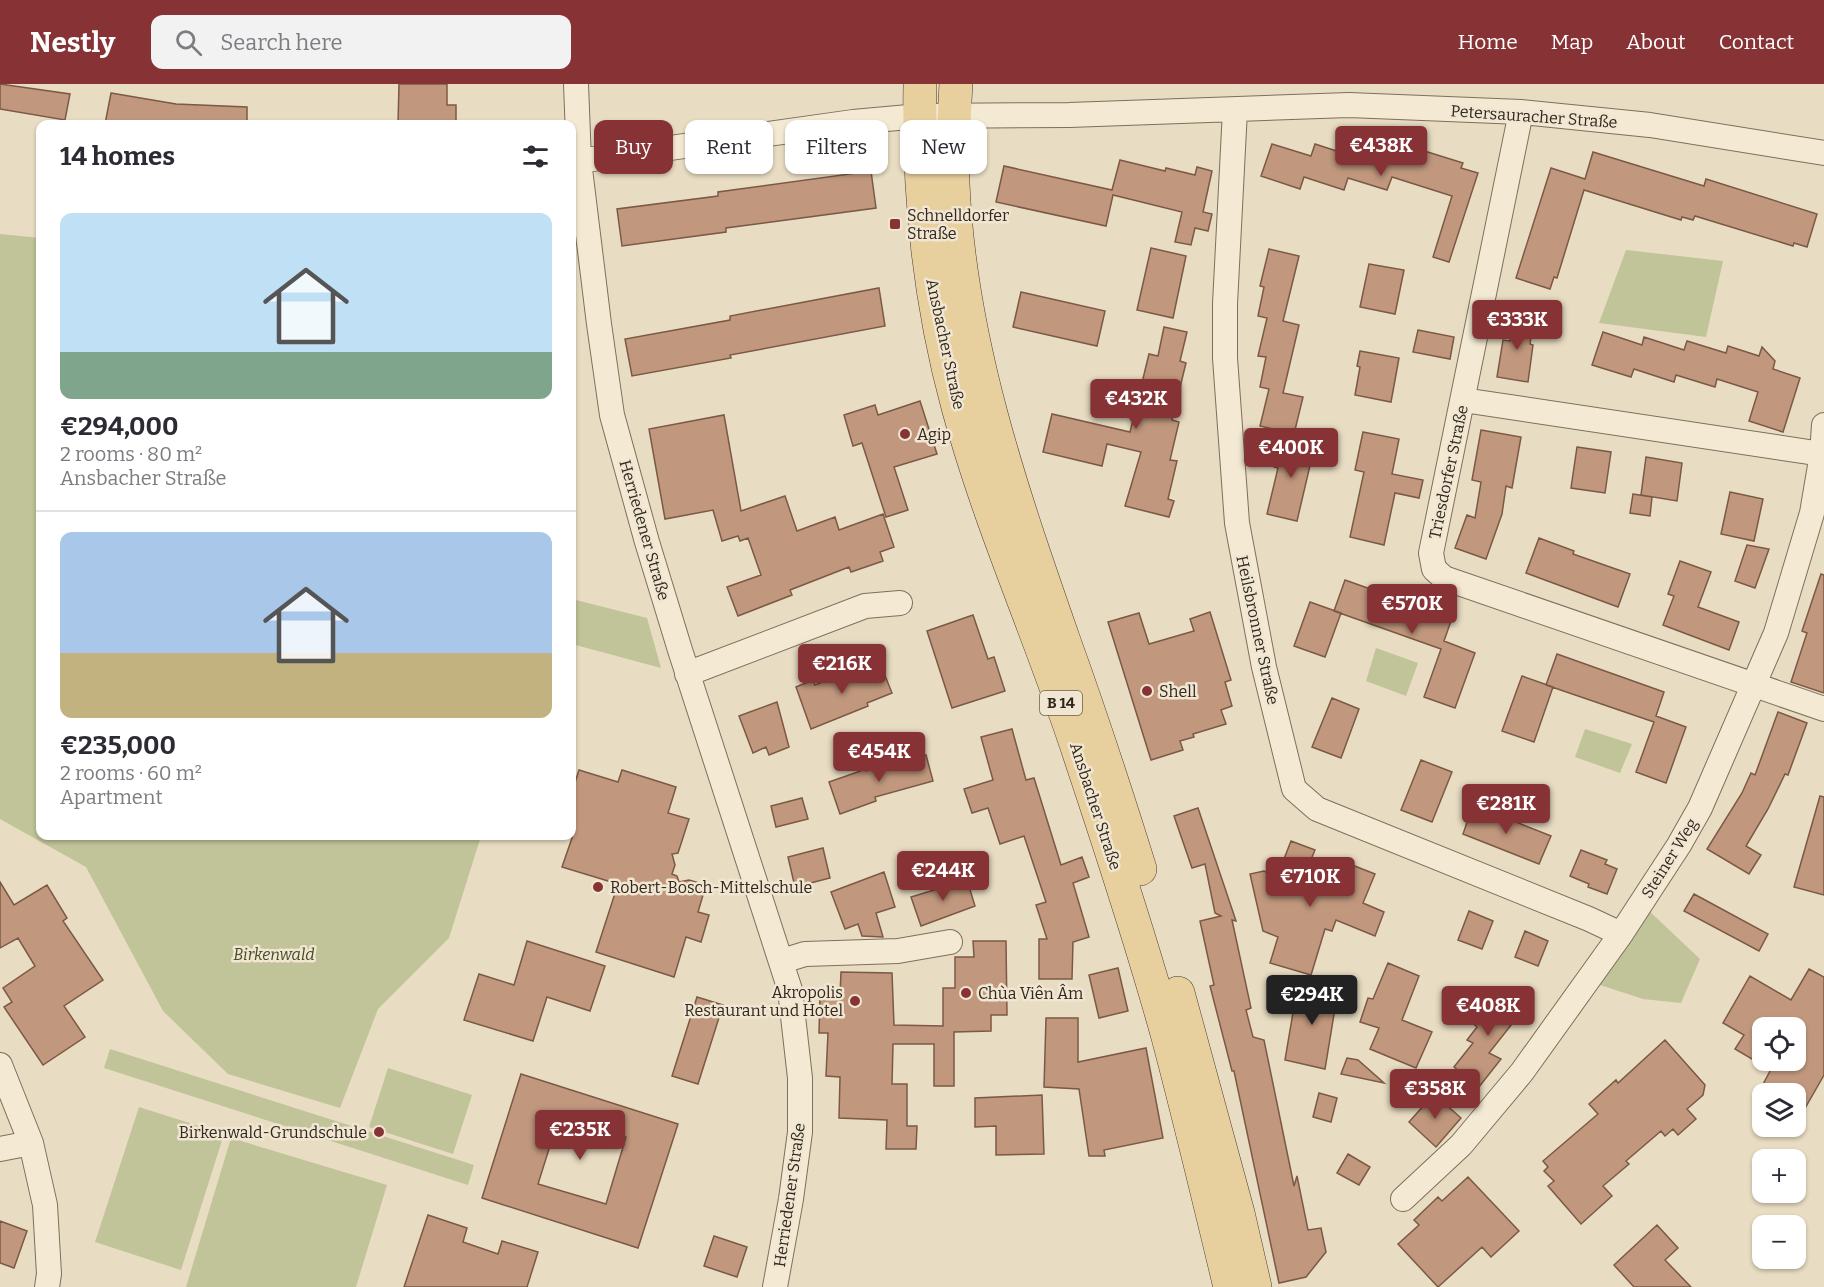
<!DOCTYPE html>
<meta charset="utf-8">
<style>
body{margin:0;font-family:Bitter,serif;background:#f2f2f3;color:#2b2b33;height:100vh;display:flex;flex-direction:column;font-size:22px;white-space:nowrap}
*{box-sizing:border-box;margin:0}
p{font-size:20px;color:#7c7c81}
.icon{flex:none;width:33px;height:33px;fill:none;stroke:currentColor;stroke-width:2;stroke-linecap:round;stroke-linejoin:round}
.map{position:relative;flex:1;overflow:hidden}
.side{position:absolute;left:36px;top:36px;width:540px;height:720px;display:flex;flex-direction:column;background:#fff;border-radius:12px;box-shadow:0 2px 4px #0004}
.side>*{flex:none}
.hud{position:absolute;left:594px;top:36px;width:570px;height:54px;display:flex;gap:12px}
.fabs{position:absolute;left:1752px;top:933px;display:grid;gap:12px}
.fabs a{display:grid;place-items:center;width:54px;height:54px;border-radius:12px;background:#fff;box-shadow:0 2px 4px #0004;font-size:30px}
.price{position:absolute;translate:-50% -51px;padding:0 14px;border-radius:6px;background:#873336;color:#fff;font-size:20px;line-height:39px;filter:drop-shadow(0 2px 3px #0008)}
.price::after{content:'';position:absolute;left:50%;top:36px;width:18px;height:14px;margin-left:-9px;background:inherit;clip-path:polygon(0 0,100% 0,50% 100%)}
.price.active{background:#222;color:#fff}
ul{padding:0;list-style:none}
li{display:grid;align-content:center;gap:12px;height:318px;padding:0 24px}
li+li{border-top:2px solid #e1e1e2}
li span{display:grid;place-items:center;height:186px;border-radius:12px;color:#555}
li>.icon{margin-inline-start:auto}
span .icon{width:108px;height:108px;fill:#fffc;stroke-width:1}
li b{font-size:26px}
h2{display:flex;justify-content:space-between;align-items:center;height:72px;padding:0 24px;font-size:26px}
.chip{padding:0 21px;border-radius:12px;background:#fff;box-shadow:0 2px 4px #0004;font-size:21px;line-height:54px}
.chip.active{background:#873336;color:#fff}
header{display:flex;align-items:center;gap:36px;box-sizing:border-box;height:84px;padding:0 30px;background:#873336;color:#fff}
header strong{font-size:28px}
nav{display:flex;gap:33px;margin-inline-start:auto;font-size:21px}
.search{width:420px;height:54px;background:#f2f2f3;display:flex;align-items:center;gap:15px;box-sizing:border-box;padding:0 21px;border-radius:12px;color:#7c7c81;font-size:22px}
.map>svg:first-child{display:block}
.green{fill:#c0c498}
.building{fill:#c1987d;stroke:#7b5945;stroke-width:1.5;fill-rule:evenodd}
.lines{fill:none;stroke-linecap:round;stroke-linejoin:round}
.street-casing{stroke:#7f6e5c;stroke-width:26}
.primary-casing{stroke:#4d3d30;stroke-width:34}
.street{stroke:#f4ead4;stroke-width:24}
.primary{stroke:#e7cf9e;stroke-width:33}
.poi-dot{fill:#873336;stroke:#f0e6d1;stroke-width:2}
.labels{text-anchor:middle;stroke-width:5;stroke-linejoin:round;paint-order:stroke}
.shield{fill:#f0e6d1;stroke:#6a6054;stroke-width:1.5}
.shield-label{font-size:15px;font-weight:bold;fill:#31271e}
.street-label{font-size:16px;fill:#31271e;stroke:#f0e6d1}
.poi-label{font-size:16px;fill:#31271e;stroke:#f0e6d1;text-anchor:start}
.park-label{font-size:16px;font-style:italic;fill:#434b27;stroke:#f0e6d1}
</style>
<header>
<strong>Nestly</strong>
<div class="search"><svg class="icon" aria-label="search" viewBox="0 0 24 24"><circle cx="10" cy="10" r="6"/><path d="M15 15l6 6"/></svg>Search here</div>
<nav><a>Home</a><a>Map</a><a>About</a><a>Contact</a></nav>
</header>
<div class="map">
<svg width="1824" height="1203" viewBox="0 0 1824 1203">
<rect width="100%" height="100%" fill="#e8dcc2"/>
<path class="green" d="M0,150L40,154V752H481L449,854L378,925L340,1024L228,990L163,927L86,783L0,735Z
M1626,166L1723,177L1706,253L1599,239Z
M572,515L647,534L661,584L572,560Z
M1376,564L1418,579L1406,612L1366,597Z
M1585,645L1632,660L1620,689L1575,673Z
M1646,824L1700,875L1681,919L1643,915L1597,900Z
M110,965L474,1081L468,1101L104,984Z
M388,984L472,1011L453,1070L369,1043Z
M139,1023L224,1050L181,1186L95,1158Z
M231,1054L387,1101L356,1203H186Z"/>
<path class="building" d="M0,0L70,10L65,36L0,25Z
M399,0H447V21H456V40H398Z
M111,9L176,20L247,23V40H105Z
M1272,60L1311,72L1315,60L1355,73L1359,60L1398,72L1402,60L1463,79L1461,84L1478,89L1449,178L1433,173L1452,112L1392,93L1387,106L1348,94L1344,106L1304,93L1300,105L1261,92Z
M1593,68L1704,102L1706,95L1817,130L1807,163L1794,159L1793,162L1695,132L1693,136L1682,133L1681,136L1584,106L1557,194L1554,193L1550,205L1516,194L1551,84L1585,95Z
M1120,76L1165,87L1166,84L1195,91L1197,83L1212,87L1203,128L1212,130L1208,147L1195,144L1191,161L1175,158L1182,128L1113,111L1106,142L996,118L1004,82L1112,106Z
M871,87L876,124L726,144V148L622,162L617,125L718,112V108Z
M1151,164L1186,172L1173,234L1137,226Z
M1269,165L1299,172L1283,237L1299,241L1283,309L1303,313L1294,350L1260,342L1269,305L1260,303L1266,273L1258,272L1267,234L1258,232L1264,203L1260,202Z
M1369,180L1404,186L1395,230L1360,223Z
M879,204L885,242L730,271L731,274L632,292L625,255L730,236V232Z
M1021,208L1105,227L1097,262L1013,243Z
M1514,230L1534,233L1530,260L1533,261L1528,298L1497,293L1503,256L1510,257Z
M1164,243L1187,248L1180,277L1186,279L1172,336L1179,338L1170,376L1177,377L1168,415L1174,417L1169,433L1125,422L1141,368L1107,360L1102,382L1043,368L1052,330L1130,348L1149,270L1158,272Z
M1418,246L1454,253L1450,275L1413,268Z
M1603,248L1642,261L1644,253L1684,266L1687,257L1726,269L1728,262L1759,272L1762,263L1775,277L1773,285L1800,294L1783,348L1749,337L1758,308L1717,295L1715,303L1676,291L1674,298L1634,285L1631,293L1592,281Z
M1360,267L1399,274L1391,318L1355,311L1360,283L1357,282Z
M920,317L937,370L894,383L908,426L886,433L862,359L853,362L844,331L875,321L878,331Z
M724,331L741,427L785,412L797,447L835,433L839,446L883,430L894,463L880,468L883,477L851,488L849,483L790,506L792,511L738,532L727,503L761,491L748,454L740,457L738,452L722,457L713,426L665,435L649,345Z
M1481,346L1521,353L1512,404L1506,402L1502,430L1486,475L1455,464L1467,431L1475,434L1481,398L1472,396Z
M1363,348L1399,355L1392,390L1423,396L1419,414L1395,409L1384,461L1350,453L1364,388L1355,386Z
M1316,356L1297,437L1267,430L1278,384L1274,383L1279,361Z
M1577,363L1611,368L1605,409L1571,404Z
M1646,373L1682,379L1677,417L1641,411Z
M1730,408L1763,415L1754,457L1721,450Z
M1633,410L1652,413L1650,432L1630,429Z
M1539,454L1574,467L1573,470L1630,490L1618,523L1526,489Z
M1747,461L1769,465L1755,504L1735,497Z
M1680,477L1711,488L1698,523L1739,538L1729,566L1663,541L1674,512L1668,510Z
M1821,490L1824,491V609L1791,598L1807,549L1802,547Z
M1345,496L1452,534L1444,557L1475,569L1455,624L1424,613L1441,565L1334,527Z
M1310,518L1341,529L1325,573L1294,562Z
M1210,528L1231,596L1225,598L1232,622L1221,626L1226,640L1193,650L1194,653L1180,657L1183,666L1151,676L1108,538L1139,529L1149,560L1194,547L1190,535Z
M973,531L988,575L994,573L1005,607L952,624L927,547Z
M1557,570L1664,608L1656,632L1686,643L1666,699L1636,688L1654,638L1546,601Z
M880,579L892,609L867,619L868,622L811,645L796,603L813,596L815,601L830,595L831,598Z
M1522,592L1553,603L1534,658L1502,647Z
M1332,614L1359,625L1341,674L1312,663Z
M777,618L789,663L769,671L766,663L753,669L739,632Z
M1778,628L1807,639L1788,691L1785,690L1768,725L1746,762L1761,771L1749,790L1707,765L1742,709L1751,689L1755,691Z
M1012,645L1026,696L1034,694L1061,781L1082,773L1089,793L1073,799L1089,853L1073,858L1072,895H1039V855H1047L1036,821L1046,818L1024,752L1000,760L988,724L972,729L964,705L993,696L981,653Z
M926,671L933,697L875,713L876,717L840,730L829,698L866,685V687Z
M1421,676L1452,688L1432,738L1401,726Z
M579,686L618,698L622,686L676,703L668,729L689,735L678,769L672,770L675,781L672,790L677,792L679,798L689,796L706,801L698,828L709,831L701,858L686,853L674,893L596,868L618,800L562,783L572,754V708Z
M1820,712L1824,713V811L1794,803Z
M802,714L808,735L776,743L771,722Z
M1473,721L1551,752L1539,780L1463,750Z
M1198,724L1236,837L1232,836L1251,924L1246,926L1253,953L1264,956L1294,1102L1297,1092L1308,1146L1321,1144L1326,1168L1306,1193L1279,1199L1234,987H1232L1210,902L1214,901L1200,837L1221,832L1215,829L1205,780L1192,784L1174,732Z
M1291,757L1315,766L1303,795L1335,809L1347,779L1375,790L1363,819L1384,828L1375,852L1336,836L1332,847L1325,845L1311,891L1270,879L1278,853L1263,847L1250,790L1264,787L1277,793Z
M823,764L830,794L795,803L788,773Z
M1581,766L1607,776L1605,780L1617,785L1607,810L1588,803L1589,800L1570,792Z
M884,788L895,823L876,829L883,853L862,852L858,840L845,845L831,808Z
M967,796L975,822L921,842L911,813Z
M0,798L14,821L47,801L67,834L63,837L103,896L64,922L85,953L43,981L4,923L12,918L3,904L35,882L18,854L0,864Z
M1694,810L1768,850L1759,867L1684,827Z
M1469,827L1493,837L1482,865L1458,856Z
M1525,847L1548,857L1538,882L1515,873Z
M527,857L605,882L590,927L547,913L533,957L464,936L479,890L514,901Z
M973,857H1006L1007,931H991V947L954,948V1002H934V960H893L892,1000H907V1042H917L916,1065H886L887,1036L839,1034L840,993L826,992L828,949H819L820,911H840L841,888L892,889L894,941L943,942V904H955V873H974Z
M1388,879L1419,892L1402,936L1432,948L1416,984L1370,965L1379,944L1360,938L1368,914L1373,915Z
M1118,884L1128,927L1099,934L1089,891Z
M1809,885L1824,893V991L1796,1040V1010H1771L1761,1004L1776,976H1796V944H1762V981L1735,965L1744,951L1723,939L1750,892L1791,916Z
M1298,899L1338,906L1325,985L1285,976Z
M1497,905L1523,926L1489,969L1501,975L1479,1003L1454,983L1473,959L1467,956L1477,943L1471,938Z
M697,913L723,921L698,1000L672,992Z
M1046,934H1078V978L1146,964L1163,1054L1104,1066L1105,1072H1089L1079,1005L1044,1003Z
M1665,956L1705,1001L1703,1011L1687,1025L1696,1035L1678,1051L1673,1045L1665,1052L1661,1047L1626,1077L1629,1080L1603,1102L1612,1112L1581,1140L1548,1102L1554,1097L1544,1087L1548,1083L1543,1077L1598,1030L1589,1020L1616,996L1618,999Z
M1347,974L1358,976L1384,999L1341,990Z
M521,990L678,1040L638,1164L482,1114ZM559,1033L626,1053L606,1120L538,1100Z
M1319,1009L1337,1014L1331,1038L1313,1033Z
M1434,1010L1461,1034L1436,1063L1409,1038Z
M1042,1011L1044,1070L996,1071V1042L975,1043V1014Z
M1348,1070L1370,1083L1359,1101L1337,1089Z
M1468,1093L1519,1147L1491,1173L1482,1163L1438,1203L1398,1160L1419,1141L1414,1136L1438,1113L1442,1117Z
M428,1131L467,1144L463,1158L498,1170L502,1157L538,1168L527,1203H404Z
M0,1137L27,1147L14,1184L0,1179Z
M1657,1141L1678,1164L1665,1176L1691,1203H1634L1614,1181Z
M714,1152L747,1163L737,1193L704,1182Z"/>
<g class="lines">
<defs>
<path id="street" d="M576,0L579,77L599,240L612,331L647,458L680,566L790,906L800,994V1048L791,1115L775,1203
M1235,26L1225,220V274L1237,439L1264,583L1294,705L1317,725L1589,835L1621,850
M1521,28L1431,469L1434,485L1444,494L1824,625
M579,77L853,38L920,32L1069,31L1349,21L1521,28L1650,41L1824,69
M1463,316L1822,370
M687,590L865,522L900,519
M782,877L805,870L898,867L950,858
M0,981L31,1059L45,1121L49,1190L47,1203
M0,1065L31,1059
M1403,1115L1461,1061L1522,988L1621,850L1679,761L1700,724L1776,549L1812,429L1822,370L1824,341"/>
<path id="primary" d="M920,0C918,109 929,217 958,323C990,442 1042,555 1080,672C1111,765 1142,859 1168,953C1190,1036 1210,1120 1230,1203
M956,0C954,33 952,66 953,100C960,259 1012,408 1064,557C1091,632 1116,708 1140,785
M1178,909L1238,1129L1255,1203"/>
</defs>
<use href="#street" class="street-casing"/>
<use href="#primary" class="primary-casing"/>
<use href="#street" class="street"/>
<use href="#primary" class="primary"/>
</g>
<g class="poi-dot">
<rect x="889" y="134" width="12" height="12" rx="3"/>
<circle cx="905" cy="350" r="6"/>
<circle cx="1147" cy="607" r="6"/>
<circle cx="598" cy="803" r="6"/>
<circle cx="966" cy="909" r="6"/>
<circle cx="855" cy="917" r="6"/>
<circle cx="379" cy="1048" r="6"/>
</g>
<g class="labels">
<rect class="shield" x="1040" y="607" width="42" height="24" rx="4.5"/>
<g class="shield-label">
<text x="1061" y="624">B 14</text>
</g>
<g class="street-label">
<text transform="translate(1534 32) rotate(4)" y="6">Petersauracher Straße</text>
<text transform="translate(946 260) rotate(78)" y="6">Ansbacher Straße</text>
<text transform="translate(1448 388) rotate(-78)" y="6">Triesdorfer Straße</text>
<text transform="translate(645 446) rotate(74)" y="6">Herriedener Straße</text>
<text transform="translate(1258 546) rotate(78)" y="6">Heilsbronner Straße</text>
<text transform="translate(1096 722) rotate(72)" y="6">Ansbacher Straße</text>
<text transform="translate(1669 774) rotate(-58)" y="6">Steiner Weg</text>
<text transform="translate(789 1111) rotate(-82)" y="6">Herriedener Straße</text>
</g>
<g class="poi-label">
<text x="907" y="137">Schnelldorfer<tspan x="907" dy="18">Straße</tspan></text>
<text x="917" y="356">Agip</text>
<text x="1159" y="613">Shell</text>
<text x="610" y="809">Robert-Bosch-Mittelschule</text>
<text x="843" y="914" text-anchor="end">Akropolis<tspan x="843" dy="18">Restaurant und Hotel</tspan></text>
<text x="978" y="915">Chùa Viên Âm</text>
<text x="367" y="1054" text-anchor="end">Birkenwald-Grundschule</text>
</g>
<g class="park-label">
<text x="274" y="876">Birkenwald</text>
</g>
</g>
</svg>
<div class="fabs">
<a><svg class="icon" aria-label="locate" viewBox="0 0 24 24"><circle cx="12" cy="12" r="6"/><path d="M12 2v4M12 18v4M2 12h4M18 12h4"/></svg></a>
<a><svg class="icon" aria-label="layers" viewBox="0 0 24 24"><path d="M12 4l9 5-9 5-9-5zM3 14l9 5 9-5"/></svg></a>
<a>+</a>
<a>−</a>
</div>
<b class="price" style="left:1381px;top:93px">€438K</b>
<b class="price" style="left:1517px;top:267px">€333K</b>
<b class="price" style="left:1136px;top:346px">€432K</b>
<b class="price" style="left:1291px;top:395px">€400K</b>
<b class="price" style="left:1412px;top:551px">€570K</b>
<b class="price" style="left:842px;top:611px">€216K</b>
<b class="price" style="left:879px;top:699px">€454K</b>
<b class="price" style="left:1506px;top:751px">€281K</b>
<b class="price" style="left:943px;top:818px">€244K</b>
<b class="price" style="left:1310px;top:824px">€710K</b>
<b class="price active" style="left:1312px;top:942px">€294K</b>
<b class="price" style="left:1488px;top:953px">€408K</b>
<b class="price" style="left:1435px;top:1036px">€358K</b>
<b class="price" style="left:580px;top:1077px">€235K</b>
<div class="hud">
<a class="chip active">Buy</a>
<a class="chip">Rent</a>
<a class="chip">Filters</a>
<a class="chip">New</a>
</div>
<section class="side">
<h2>14 homes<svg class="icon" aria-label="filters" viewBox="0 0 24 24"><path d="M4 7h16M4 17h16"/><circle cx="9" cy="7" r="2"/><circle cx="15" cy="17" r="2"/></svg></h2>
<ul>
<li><span style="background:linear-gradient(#bfe0f5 75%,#7fa58c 0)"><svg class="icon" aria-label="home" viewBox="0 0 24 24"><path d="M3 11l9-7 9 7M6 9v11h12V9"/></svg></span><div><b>€294,000</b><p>2 rooms · 80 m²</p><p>Ansbacher Straße</p></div></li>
<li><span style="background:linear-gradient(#a9c7e8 65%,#c2b280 0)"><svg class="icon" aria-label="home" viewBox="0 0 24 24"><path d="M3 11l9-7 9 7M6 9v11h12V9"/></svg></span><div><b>€235,000</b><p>2 rooms · 60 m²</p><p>Apartment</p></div></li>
</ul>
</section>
</div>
